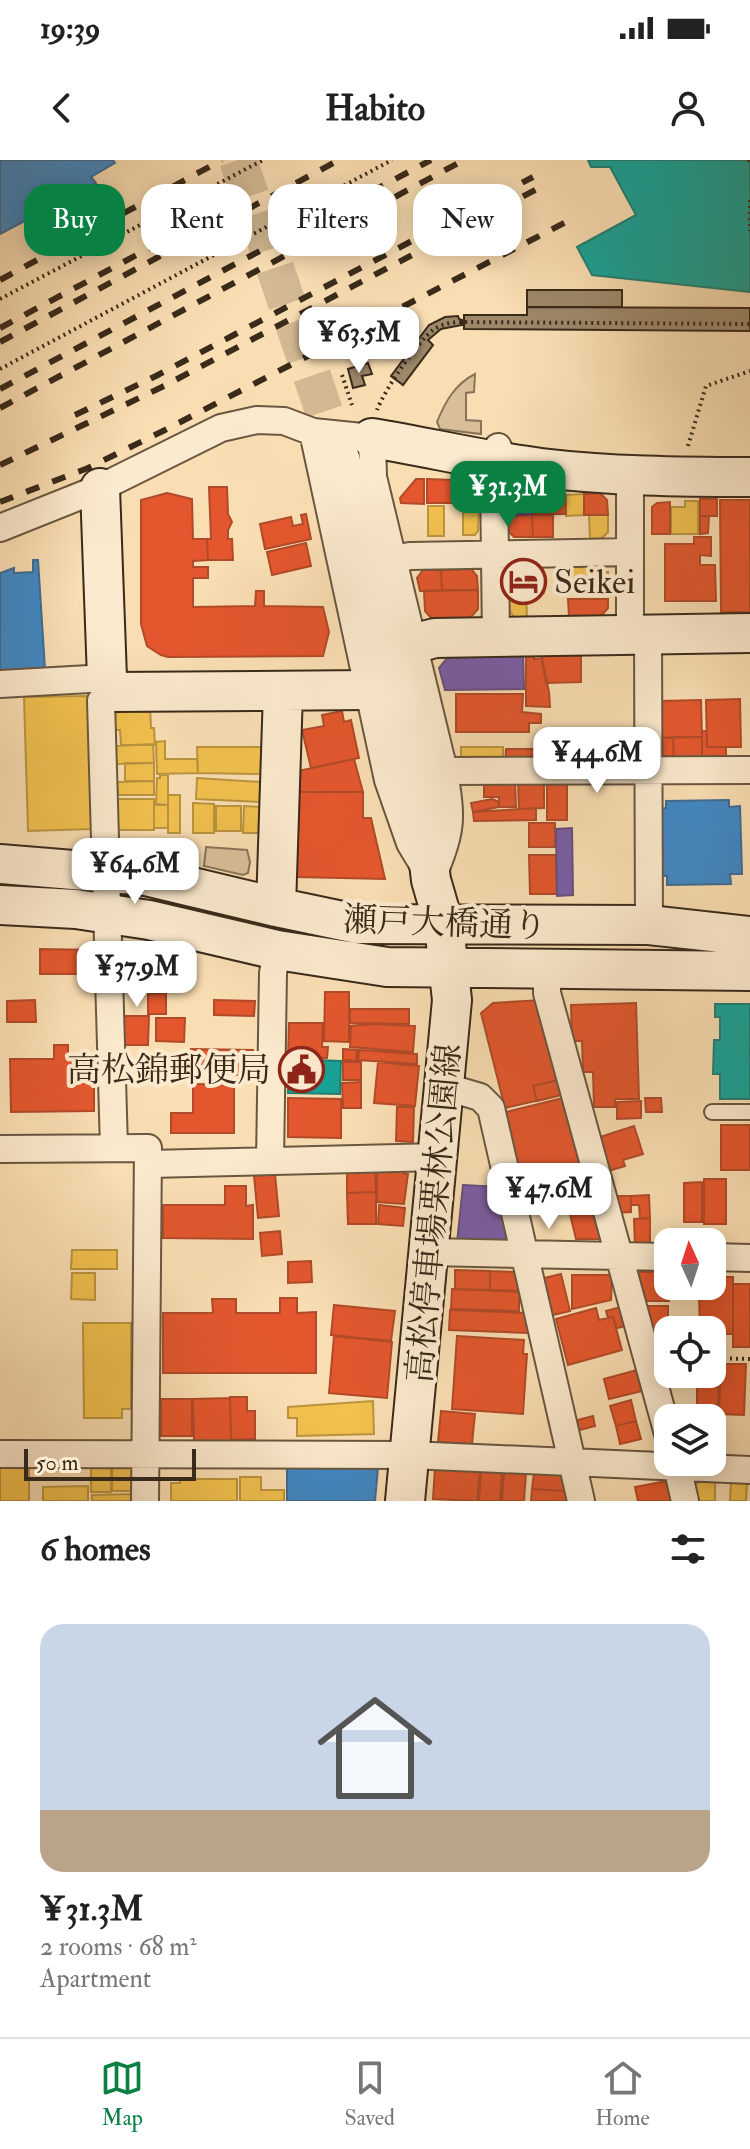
<!DOCTYPE html>
<meta charset="utf-8">
<style>
body{margin:0;font-family:"IM FELL Double Pica","Noto Serif JP",serif;background:#f6f6f6;color:#222;height:100vh;display:flex;flex-direction:column;font-size:30px;white-space:nowrap}
*{box-sizing:border-box;margin:0}
p{font-size:26px;color:#767676}
.icon{flex:none;width:44px;height:44px;fill:none;stroke:currentColor;stroke-width:2;stroke-linecap:round;stroke-linejoin:round}
.map{position:relative;height:1341px;overflow:hidden}
.details{display:flex;flex-direction:column;background:#fff;flex:1}
.details>*{flex:none}
.top-card{position:absolute;left:24px;top:24px;width:702px;height:72px;display:flex;gap:16px}
.needle{width:52px;rotate:357deg}
.buttons{position:absolute;left:654px;top:1068px;display:grid;gap:16px}
.buttons a{display:grid;place-items:center;width:72px;height:72px;border-radius:16px;background:#fff;box-shadow:0 4px 20px #0003;font-size:40px}
.scale{position:absolute;left:24px;bottom:20px;width:172px;box-sizing:border-box;padding-left:8px;border:4px solid #392a1a;border-top:0;font-size:22px;line-height:28px;white-space:nowrap;color:#392a1a;-webkit-text-stroke:6px #fceace;paint-order:stroke}
.price{position:absolute;translate:-50% -68px;padding:0 18px;border-radius:16px;background:#fff;color:#222;font-size:26px;line-height:52px;filter:drop-shadow(0 2px 4px #0008)}
.price::after{content:'';position:absolute;left:50%;top:48px;width:24px;height:18px;margin-left:-12px;background:inherit;clip-path:polygon(0 0,100% 0,50% 100%)}
.price.on{background:#0b8043;color:#fff}
ul{padding:0;list-style:none}
li{display:grid;align-content:center;gap:16px;height:424px;padding:0 40px}
li span{display:grid;place-items:center;height:248px;border-radius:24px;color:#555}
li>.icon{margin-inline-start:auto}
span .icon{width:144px;height:144px;fill:#fffc;stroke-width:1}
li b{font-size:34px}
h2{display:flex;justify-content:space-between;align-items:center;height:96px;padding:0 40px;font-size:34px}
.tag{padding:0 28px;border-radius:24px;background:#fff;box-shadow:0 4px 20px #0003;font-size:28px;line-height:72px}
.tag.on{background:#0b8043;color:#fff}
.status{display:flex;justify-content:space-between;align-items:center;height:56px;padding:0 40px;background:#fff;direction:ltr}
.status svg{height:22px;fill:currentColor}
header{display:flex;justify-content:space-between;align-items:center;height:104px;padding:0 40px;background:#fff;font-size:36px;font-weight:700}
.menu{display:flex;justify-content:space-around;align-items:center;height:112px;border-top:2px solid #e0e0e0;background:#fff;font-size:22px;color:#767676}
.menu a{display:grid;justify-items:center;gap:4px}
.menu .on{color:#0b8043}
.map>svg:first-child{display:block}
.green{fill:#d9bf99;stroke:#89745a;stroke-width:2}
.homes{fill:#f2c14e;stroke:#ba943e;stroke-width:2}
.shops{fill:#e4572e;stroke:#b14a28;stroke-width:2}
.offices{fill:#7b5ea7;stroke:#674e7d;stroke-width:2}
.schools{fill:#3f88c5;stroke:#3d6c92;stroke-width:2}
.public{fill:#17a398;stroke:#217f72;stroke-width:2}
.building{fill:#9d886a;stroke:#392a1a;stroke-width:2}
.lines{fill:none;stroke-linecap:round;stroke-linejoin:round}
.secondary-tunnel{stroke:#d3ba94;stroke-width:38;stroke-dasharray:38 19;stroke-linecap:butt}
.lane-casing{stroke:#695740;stroke-width:18}
.street-casing{stroke:#695740;stroke-width:30}
.secondary-casing{stroke:#392a1a;stroke-width:42}
.path{stroke:#392a1a;stroke-width:4;stroke-dasharray:2 4;stroke-linecap:butt}
.lane{stroke:#fceace;stroke-width:14}
.street{stroke:#fceace;stroke-width:26}
.secondary{stroke:#fceace;stroke-width:38}
.rail{stroke:#392a1a;stroke-width:6;stroke-dasharray:14 14;stroke-linecap:butt}
.labels{text-anchor:middle;stroke-width:8;stroke-linejoin:round;paint-order:stroke}
.poi-label{font-size:34px;fill:#392a1a;stroke:#fceace;text-anchor:start}
.street-label{font-size:34px;fill:#392a1a;stroke:#fceace}
</style>
<div class="status"><b>19:39</b><svg viewBox="0 0 49 12"><path d="M0 12V9h3v3zM5 12V6h3v6zM10 12V3h3v9zM15 12V0h3v12zM26 1h20v11H26zM47 4h2v5h-2z"/></svg></div>
<header><svg class="icon" aria-label="back" viewBox="0 0 24 24"><path d="M15 5l-7 7 7 7"/></svg>Habito<svg class="icon" aria-label="person" viewBox="0 0 24 24"><circle cx="12" cy="8" r="4"/><path d="M4 21q1-7 8-7t8 7"/></svg></header>
<div class="map">
<svg width="750" height="1341" viewBox="0 0 750 1341">
<rect width="100%" height="100%" fill="#fadeb3"/>
<filter id="stains"><feTurbulence type="fractalNoise" baseFrequency=".0025" numOctaves="4"/><feColorMatrix values="0 0 0 0 .2 0 0 0 0 .09 0 0 0 0 .02 0 0 0 .5 -.17"/></filter>
<radialGradient id="worn" r=".72"><stop offset=".6" stop-color="#630" stop-opacity="0"/><stop offset="1" stop-color="#630" stop-opacity=".3"/></radialGradient>
<path class="green" d="M475,214L474,232L466,233V260L481,261V274L440,269L437,262C445,242 455,224 475,214Z
M140,684L173,685L172,701L139,697Z
M206,687L247,690L250,702L248,713L243,715L204,706Z"/>
<path class="homes" d="M584,334V355L566,356V335Z
M685,341H698V374H671V347H685Z
M479,344L478,371L475,375H463V345Z
M428,346H444V376H428Z
M589,355H608V372L602,378L590,379Z
M602,406V412H608V420H568L567,407Z
M543,408L544,433H526L527,457L515,458L509,450L508,415L515,409Z
M88,536L92,669L28,671L24,537Z
M150,547L151,568H154L155,585H121L120,570H115L114,548Z
M165,581V599H197L198,613L157,614L156,582Z
M153,584L154,603L116,604L115,586Z
M197,587H263V614L198,613Z
M461,587H503V603H461Z
M125,603H154V621H125Z
M160,615H168V645L156,644L157,618H160Z
M197,618L261,622L260,642L196,639Z
M154,621V635H118L117,622Z
M168,635H180V673H168Z
M117,639H154V670H118Z
M193,643L214,644V673H193Z
M154,645H168V668H154Z
M216,646H241V671H216Z
M244,646L261,647V673H243Z
M72,1090H117V1109H71Z
M72,1113H95V1140L71,1139Z
M83,1163H131V1249H122V1258H84Z
M373,1241L374,1274L297,1276V1258H288V1247Z
M112,1305H129L134,1311L135,1331H112Z
M91,1306H111V1332H91Z
M0,1307H29V1341H0Z
M240,1317H261V1330H284V1341H240Z
M698,1318L715,1319V1341H692L691,1323H698Z
M180,1319H237V1341H171V1323H180Z
M731,1322H747L746,1341H730Z
M88,1326V1341H43V1327Z
M134,1334V1341H92V1335Z"/>
<path class="shops" d="M416,319H424V344L401,343L400,338Z
M427,319L453,320V343H427Z
M456,323H471L476,327V344L457,345Z
M209,327H227L228,354L232,362L228,370V379H232L233,400H208L207,379H211Z
M167,333L192,339L193,379H207L208,400L193,401V407H208V418H193V447L255,446L256,431H264V446L323,447L329,472L323,496L168,497L161,495L147,486L141,464V340Z
M530,333H548L549,353L531,354Z
M600,333L607,340L608,355H584V334Z
M565,334L566,354H549V335Z
M700,339H717V356H700Z
M720,340H750V452H721Z
M670,342V374H652V347L657,343Z
M306,354L311,379L265,389L260,364L291,357L293,366L303,364L301,355Z
M532,355H553V377H533Z
M532,355L533,377H514L509,372L508,356Z
M700,356H709L708,373L700,374Z
M694,377H711V396L700,395V405H715L716,441H665V384H694Z
M306,383L311,406L272,415L267,392Z
M471,409L477,416L478,430H442L441,410Z
M423,410H441L442,430L420,431L417,418Z
M478,430V449L470,458L432,459L425,451L424,431Z
M568,439H608V448L601,456L569,457Z
M526,491H534V499L542,498L549,532L550,547L526,546Z
M581,491V522L546,523L541,495Z
M456,534H523L522,552L541,554V563H529V572H456Z
M740,539L741,587H707L706,540Z
M701,540L702,577L662,578L661,541Z
M342,551L344,562L351,560L359,598L311,608L302,570L324,566L322,555Z
M702,571H707V587H726V602H702Z
M673,577H702V602L674,603Z
M673,577L674,603L658,599L657,581H662V578Z
M581,578H591V595H582Z
M591,578H635V603L591,604Z
M506,589H552V606H505Z
M354,599L363,632H297L298,611Z
M547,621H567V660H547Z
M484,622H515L516,647H499V637H484Z
M518,622H544V648L519,649Z
M297,632H363V658H371L385,719L296,717Z
M492,639L499,642V647L473,652L471,643Z
M536,648V660L474,661L473,652Z
M529,663H555V687H529Z
M529,695H556L557,734H530Z
M40,789L97,790V814H40Z
M172,800H181V804H191V821H172Z
M325,832H349V882L324,881Z
M166,833V854H148V834Z
M35,840L36,862H7V841Z
M214,840L255,841L254,856L214,855Z
M541,840L566,934L505,948L481,853L493,843Z
M636,843L639,939H615V947H594L593,912H583L582,881H572L571,845Z
M350,849H409V864L350,863Z
M124,856H149L148,885H124Z
M156,858H185L184,882L156,881Z
M289,863H323L322,887H328L327,898L288,897Z
M374,864L415,866L413,892L350,887L351,866Z
M54,885H68V899L94,898V951L11,952L10,899H54Z
M191,889L253,890V908H241L240,915H190Z
M343,889L357,890L356,901L343,900Z
M359,890L417,894V904L358,900Z
M343,902H361V920H343Z
M378,902L419,906L415,946L374,943Z
M562,919L566,934L537,941L533,926Z
M361,922V948H343L342,923Z
M193,924L234,925V973H171V953H193Z
M288,938L341,939V978L288,977Z
M563,938L585,1012L519,1028L502,953Z
M645,938H661L662,952H646Z
M641,941V958L617,959V942Z
M397,947H414L413,982L396,981Z
M721,965H750V1010H721Z
M634,966L643,994L623,1000L625,1006L605,1012L594,979Z
M351,1010H375L376,1032L347,1033V1015Z
M377,1010H404V1014H408L404,1044L377,1042Z
M275,1014L279,1056L258,1058L254,1016Z
M577,1015L581,1028L559,1034L562,1043L549,1046L547,1040L526,1046L521,1028Z
M704,1019H726V1064H704Z
M702,1022V1062H684V1023Z
M225,1026H246V1046L253,1045V1079L163,1078V1045H225Z
M376,1032V1064H348L347,1033Z
M649,1035L650,1058L640,1059L639,1045H631V1036Z
M611,1036H631V1052L615,1053Z
M379,1045L405,1048L403,1066L378,1064Z
M592,1045L603,1079H576L568,1046Z
M650,1058V1085H635L634,1059Z
M280,1071L282,1094L262,1096L260,1073Z
M311,1101L312,1122L288,1123V1102Z
M455,1110L490,1111V1130L455,1129Z
M490,1111L514,1112L519,1119V1131L490,1130Z
M629,1112H668L669,1141H638Z
M561,1114L570,1151L549,1156L540,1119Z
M572,1115H612L611,1140L572,1149Z
M712,1117H733V1174H712V1170H700L699,1134H711Z
M733,1124H750V1187H733Z
M452,1129L519,1132V1151L451,1149Z
M280,1138H297V1153L316,1152V1213H163V1153H213L212,1139H236V1153H280Z
M334,1145L395,1151L391,1181L331,1175Z
M625,1146L630,1165L617,1168L613,1157L608,1158L606,1151Z
M640,1146H668V1174H649Z
M596,1148L599,1160L613,1157L622,1190L568,1205L556,1159Z
M450,1150L528,1153V1173L449,1170Z
M334,1176L392,1182L387,1238L329,1233Z
M457,1176L524,1180L523,1194H527L523,1254L452,1249Z
M663,1200H668V1214H712L711,1225L662,1224Z
M721,1204H746L744,1255L719,1254Z
M637,1210L642,1231L609,1239L604,1219Z
M697,1226L719,1227L718,1245H697Z
M230,1237H247V1251H255V1279L231,1280Z
M230,1238L231,1281H194L193,1239Z
M161,1239H192V1276H161Z
M631,1240L636,1261L616,1266L610,1246Z
M441,1251L475,1254L472,1284L438,1282Z
M593,1256L595,1266L576,1271L574,1261Z
M636,1261L641,1279L620,1284L616,1266Z
M435,1307L480,1310L477,1341L433,1339Z
M481,1311L502,1312L500,1341H479Z
M504,1312L526,1313L524,1341H502Z
M534,1313L559,1314L566,1321L568,1331L532,1329Z
M672,1320L676,1341H638L635,1327Z
M532,1329L568,1331L567,1341H531Z"/>
<path class="offices" d="M512,330H530L531,354L508,355V335Z
M523,491L524,529L445,530L439,508L452,492Z
M572,668L573,735L557,736L556,669Z
M463,1025L499,1027L511,1078L505,1087L457,1083Z"/>
<path class="schools" d="M0,0H113L115,3L91,17L96,23L0,74Z
M33,400H38L45,509L0,512V413L14,408V413L33,412Z
M729,640V647L740,646L742,714H730L731,724L667,725V716H657L656,649L666,648V641Z
M287,1308H378L375,1341H287Z"/>
<path class="public" d="M588,0H750V132L592,115L577,87L636,55L610,7H591Z
M715,844H750V939H720V914H713L714,880H720V857H715Z
M289,899L341,901L340,934L288,933Z"/>
<path class="building" d="M527,130H622V147H527Z
M527,147L750,148V171L464,169V155H527Z
M458,156L459,159L462,160V165L441,169L428,180L433,185L403,225L391,216L429,165L445,157Z
M368,203L372,214L362,216L365,225L353,228L348,209Z"/>
<g class="lines">
<path class="secondary-tunnel" d="M238,0L340,298"/>
<defs>
<path id="lane" d="M712,952H750"/>
<path id="street" d="M313,272L388,620L410,683L422,703
M630,315V474
M0,368L100,328L221,268L257,260L284,261L313,272L372,278L373,317L444,611C452,661 452,668 433,716
M392,400L410,396L630,392
M648,474L649,765
M496,478L494,318L498,287
M0,524L107,518
M113,532L101,541L114,988
M444,611L750,610
M547,808V833L668,1274
M446,927L480,937L491,948L581,1341
M0,989L148,988L145,1341
M270,1001L273,813L277,790
M149,1004L439,997
M430,1092L668,1097
M712,1097L750,1098
M0,1294L410,1295L750,1310
M676,1302L685,1341"/>
<path id="secondary" d="M372,278C428,287 484,301 541,308C610,316 680,317 750,317
M340,298L423,653L431,720L444,765L452,840L405,1341
M100,328L107,518L113,532L368,530
M412,484L435,478L750,473
M0,704L146,716L276,747L357,764L649,765L750,776
M0,745L76,749L149,760L277,790L387,807L750,811
M276,747L283,532"/>
</defs>
<use href="#lane" class="lane-casing"/>
<use href="#street" class="street-casing"/>
<use href="#secondary" class="secondary-casing"/>
<path class="path" d="M749,0L750,6
M750,40V71
M0,139L263,0
M0,209L392,0
M342,215L352,245
M377,250C384,231 417,182 433,170C440,165 448,163 457,162L750,164
M688,286L706,226L750,211
M712,1198L750,1199"/>
<use href="#lane" class="lane"/>
<use href="#street" class="street"/>
<use href="#secondary" class="secondary"/>
<path class="rail" d="M0,120L222,0
M0,168L247,36
M0,182L339,0
M0,229L431,0
M0,248L464,0
M75,255L156,216L533,17
M0,305L164,226L539,28
M0,342L88,308L165,270L568,61"/>
</g>
<defs>
<symbol id="hotel-ring" viewBox="-11 -11 22 22"><circle r="9.5" fill="#fceace" stroke="#8f2418" stroke-width="1.5"/><path d="M-6-4.5h1.5V1H6V5H4.5V3h-9V5H-6ZM-4 0a1.8 1.8 0 1 1 3.6 0ZM.5 0V-2.5h3Q6-2.5 6 0Z" fill="#8f2418"/></symbol>
<symbol id="civic-ring" viewBox="-11 -11 22 22"><circle r="9.5" fill="#fceace" stroke="#8f2418" stroke-width="1.5"/><path d="M-.6-6.5H3V-4.5H.6V-3L4-1V1h2V6H-6V1h2V-1L-.6-3ZM-1.2 2.5V6h2.4V2.5Z" fill="#8f2418"/></symbol>
</defs>
<g fill-rule="evenodd">
<use href="#hotel-ring" x="498" y="396" width="51" height="51"/>
<use href="#civic-ring" x="276" y="884" width="51" height="51"/>
</g>
<g class="labels">
<g class="poi-label">
<text x="554" y="433">Seikei</text>
<text x="271" y="921" text-anchor="end">高松錦郵便局</text>
</g>
<g class="street-label">
<text transform="translate(445 762) rotate(2)" y="12">瀬戸大橋通り</text>
<text transform="translate(433 1053) rotate(-85)" y="12">高松停車場栗林公園線</text>
</g>
</g>
<rect width="100%" height="100%" filter="url(#stains)"/>
<rect width="100%" height="100%" fill="url(#worn)"/>
</svg>
<div class="buttons">
<a><svg class="needle" viewBox="-14 -14 28 28"><path d="M0-13l5 13h-10z" fill="#e53935"/><path d="M0 13l5-13h-10z" fill="#767676"/></svg></a>
<a><svg class="icon" aria-label="locate" viewBox="0 0 24 24"><circle cx="12" cy="12" r="6"/><path d="M12 2v4M12 18v4M2 12h4M18 12h4"/></svg></a>
<a><svg class="icon" aria-label="layers" viewBox="0 0 24 24"><path d="M12 4l9 5-9 5-9-5zM3 14l9 5 9-5"/></svg></a>
</div>
<div class="scale">50 m</div>
<b class="price" style="left:359px;top:215px">¥63.5M</b>
<b class="price on" style="left:508px;top:369px">¥31.3M</b>
<b class="price" style="left:597px;top:635px">¥44.6M</b>
<b class="price" style="left:135px;top:746px">¥64.6M</b>
<b class="price" style="left:137px;top:849px">¥37.9M</b>
<b class="price" style="left:549px;top:1071px">¥47.6M</b>
<div class="top-card">
<a class="tag on">Buy</a>
<a class="tag">Rent</a>
<a class="tag">Filters</a>
<a class="tag">New</a>
</div>
</div>
<section class="details">
<h2>6 homes<svg class="icon" aria-label="filters" viewBox="0 0 24 24"><path d="M4 7h16M4 17h16"/><circle cx="9" cy="7" r="2"/><circle cx="15" cy="17" r="2"/></svg></h2>
<ul>
<li><span style="background:linear-gradient(#c9d6e8 75%,#b9a48a 0)"><svg class="icon" aria-label="home" viewBox="0 0 24 24"><path d="M3 11l9-7 9 7M6 9v11h12V9"/></svg></span><div><b>¥31.3M</b><p>2 rooms · 68 m²</p><p>Apartment</p></div></li>
</ul>
</section>
<nav class="menu">
<a class="on"><svg class="icon" aria-label="map" viewBox="0 0 24 24"><path d="M3 6l6-2 6 2 6-2v14l-6 2-6-2-6 2zM9 4v14M15 6v14"/></svg>Map</a>
<a><svg class="icon" aria-label="saved" viewBox="0 0 24 24"><path d="M7 4h10v16l-5-4-5 4z"/></svg>Saved</a>
<a><svg class="icon" aria-label="home" viewBox="0 0 24 24"><path d="M3 11l9-7 9 7M6 9v11h12V9"/></svg>Home</a>
</nav>
